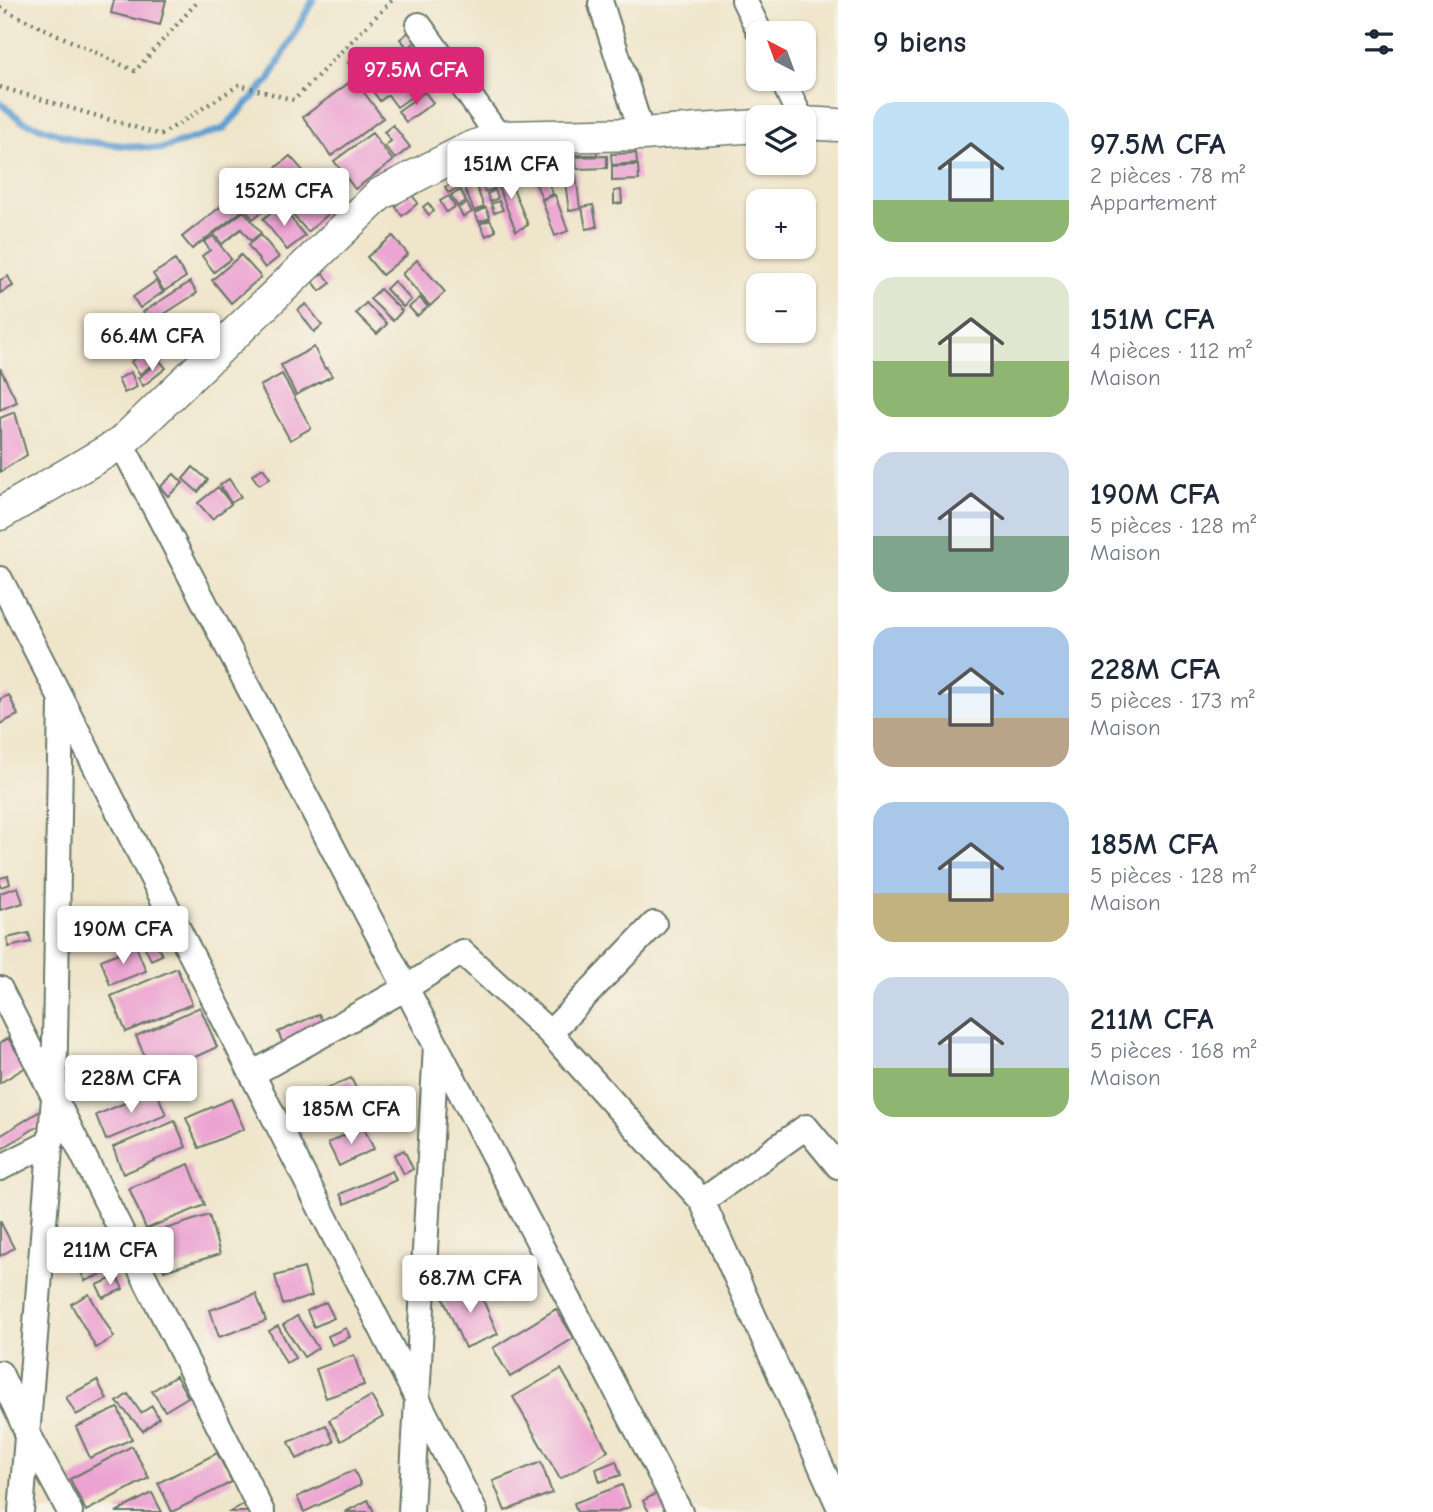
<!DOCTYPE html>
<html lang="fr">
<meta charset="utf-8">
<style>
body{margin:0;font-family:"Comic Neue",sans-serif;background:#f6f6f7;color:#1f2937;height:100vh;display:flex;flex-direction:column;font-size:26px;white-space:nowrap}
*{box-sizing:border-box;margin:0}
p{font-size:23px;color:#747a83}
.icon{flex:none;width:38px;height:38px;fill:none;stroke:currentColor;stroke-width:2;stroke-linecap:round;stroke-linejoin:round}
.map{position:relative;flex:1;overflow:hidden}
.details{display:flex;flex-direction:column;background:#fff;width:595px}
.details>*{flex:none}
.needle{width:46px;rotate:319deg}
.tools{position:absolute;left:746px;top:21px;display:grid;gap:14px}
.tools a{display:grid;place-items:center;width:70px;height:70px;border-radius:14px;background:#fff;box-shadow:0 2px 5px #0004;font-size:35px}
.price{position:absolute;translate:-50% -60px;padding:0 16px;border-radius:7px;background:#fff;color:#222;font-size:23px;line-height:46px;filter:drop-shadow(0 2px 4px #0008)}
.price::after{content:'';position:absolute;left:50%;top:42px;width:21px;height:16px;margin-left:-10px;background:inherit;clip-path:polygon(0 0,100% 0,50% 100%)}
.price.selected{background:#db2777;color:#fff}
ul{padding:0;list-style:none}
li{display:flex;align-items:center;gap:21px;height:175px;padding:0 35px}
li span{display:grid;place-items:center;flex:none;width:196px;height:140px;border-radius:21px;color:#555}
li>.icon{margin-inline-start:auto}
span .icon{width:84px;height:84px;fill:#fffc;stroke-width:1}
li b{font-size:30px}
h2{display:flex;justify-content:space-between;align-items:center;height:84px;padding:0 35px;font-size:30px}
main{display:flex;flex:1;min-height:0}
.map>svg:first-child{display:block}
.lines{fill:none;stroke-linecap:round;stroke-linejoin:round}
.stream{stroke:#609fd2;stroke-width:7}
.building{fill:#eca3d2}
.minor-casing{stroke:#687868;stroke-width:28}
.tertiary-casing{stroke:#687868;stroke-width:35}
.path{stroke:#687868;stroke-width:4.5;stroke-dasharray:2 5;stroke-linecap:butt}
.minor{stroke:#fff;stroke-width:24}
.tertiary{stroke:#fff;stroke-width:32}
</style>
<main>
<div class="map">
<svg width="838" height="1512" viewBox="0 0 838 1512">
<rect width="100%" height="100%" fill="#f7f3e8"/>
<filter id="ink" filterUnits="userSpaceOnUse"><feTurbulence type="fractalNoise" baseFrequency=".0143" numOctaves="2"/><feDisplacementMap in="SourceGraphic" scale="14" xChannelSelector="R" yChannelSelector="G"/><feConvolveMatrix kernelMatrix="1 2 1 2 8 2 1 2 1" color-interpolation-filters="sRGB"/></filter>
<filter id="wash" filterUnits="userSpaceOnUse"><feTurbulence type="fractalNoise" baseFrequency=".00686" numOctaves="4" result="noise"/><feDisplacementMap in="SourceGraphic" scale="28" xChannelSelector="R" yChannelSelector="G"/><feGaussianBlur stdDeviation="1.57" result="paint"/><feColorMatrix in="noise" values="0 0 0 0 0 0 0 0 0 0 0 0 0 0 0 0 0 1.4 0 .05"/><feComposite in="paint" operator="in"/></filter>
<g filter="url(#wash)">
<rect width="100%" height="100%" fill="#efe5ca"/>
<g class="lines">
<path class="stream" d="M0,103L22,121L79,141L160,149L223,129L269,80L313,0"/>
</g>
<g id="blocks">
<path class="building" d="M114,0H166L160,25L111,13Z
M410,31L418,40L408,48L400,39Z
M409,52L424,73L436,65L443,75L397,107L388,95L380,101L366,82L387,68L392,76L397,73L391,65Z
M359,55L374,75L363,83L348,63Z
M354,79L383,118L331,156L303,117Z
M425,92L433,103L406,122L398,111Z
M393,125L410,147L395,159L385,146L391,141L384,132Z
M372,133L393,161L355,189L334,161Z
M597,147V155H575V148Z
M636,153L637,163L612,165L611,154Z
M290,156L305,173L276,196L262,179Z
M607,156V168L577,169L576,157Z
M568,157L570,170L529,176L527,163Z
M638,165L639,180L612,181V166Z
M506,171L528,225L516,231L494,176Z
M545,174L553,194L542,199L534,179Z
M576,174L580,209L569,211L564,175Z
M490,177L495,188L485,192L481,181Z
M238,178L263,211L253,219L228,186Z
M456,182L459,188L448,193L445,187Z
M475,183L484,207L474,211L464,187Z
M319,190L335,208L308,232L292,214Z
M461,190L466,201L457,206L451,195Z
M495,190L498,198L490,202L487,194Z
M621,190L622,203L614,204V191Z
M411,194L418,203L402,216L395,206Z
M555,195L568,231L555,236L542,200Z
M449,196L455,207L446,212L440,201Z
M233,197L243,210L192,249L182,237Z
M499,201L503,210L494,213L491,204Z
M428,203L434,211L429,215L423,207Z
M467,203L472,212L463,217L458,208Z
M281,205L305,236L287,250L263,219Z
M593,205L597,227L586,229L582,207Z
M486,208L490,218L479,222L475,213Z
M244,211L261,233L251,241L241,229L222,244L214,234Z
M490,220L496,231L486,236L480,224Z
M261,235L279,257L265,268L248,245Z
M213,236L231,259L214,272L202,256L210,250L204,242Z
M393,236L408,254L382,275L367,257Z
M241,255L261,277L231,303L212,280Z
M175,260L186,277L164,291L153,274Z
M417,260L445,292L430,306L402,274Z
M323,273L331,283L320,291L312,280Z
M8,276L13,286L0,293V280Z
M156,281L163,292L140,308L133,297Z
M394,281L411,300L403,307L386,289Z
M190,282L197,293L150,323L143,312Z
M380,289L402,311L393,321L370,299Z
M420,298L428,307L417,316L409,307Z
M366,303L387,324L377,334L356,313Z
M306,304L322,325L314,332L298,310Z
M161,318L173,333L164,340L152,325Z
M183,324L191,334L182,342L173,332Z
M161,339L170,351L140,374L131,362Z
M314,347L325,369L327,368L332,376L296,395L281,365Z
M160,361L166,368L143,386L138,378Z
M0,368L17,402L0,410Z
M131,372L137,387L124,393L118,379Z
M282,374L311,428L290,440L260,386Z
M15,412L27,455L0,472V418Z
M193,467L208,480L198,492L183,479Z
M263,468L270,478L259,485L252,475Z
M174,474L183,483L168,496L160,487Z
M229,479L241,497L231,503L220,485Z
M218,487L231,504L212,519L198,503Z
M9,695L18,715L0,724V699Z
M8,876L10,884L0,887V878Z
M18,887L23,903L0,910V893Z
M150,931L162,955L151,960L140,937Z
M29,933L31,942L9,947L7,938Z
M136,946L146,971L110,985L101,960Z
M177,968L192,1004L126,1032L111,996Z
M200,1007L217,1047L153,1076L136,1036Z
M319,1014L326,1028L284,1046L278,1032Z
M8,1038L26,1067L0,1083V1043Z
M351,1078L367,1111L338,1124L323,1090Z
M156,1090L166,1115L106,1140L96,1115Z
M231,1099L244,1129L199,1148L186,1118Z
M45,1108L51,1118L0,1150V1136Z
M175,1121L186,1147L123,1174L113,1147Z
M363,1126L374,1149L339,1166L328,1143Z
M404,1150L413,1169L404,1174L394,1155Z
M189,1164L205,1205L146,1229L129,1188Z
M392,1171L396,1180L345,1204L340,1194Z
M209,1215L220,1254L164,1271L153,1233Z
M0,1221L14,1248L0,1256Z
M114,1243L124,1265L85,1281L75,1259Z
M304,1268L312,1296L283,1305L275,1276Z
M117,1276L123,1289L103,1298L97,1285Z
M475,1282L498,1334L465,1348L442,1296Z
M89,1294L114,1337L96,1348L71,1304Z
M256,1294L266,1321L219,1337L210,1310Z
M326,1302L334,1318L314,1327L307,1311Z
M556,1309L574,1338L510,1377L493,1348Z
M297,1316L318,1348L304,1357L283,1325Z
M278,1326L295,1358L286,1363L269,1331Z
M346,1328L350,1337L332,1345L328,1336Z
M354,1355L364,1385L326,1398L316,1369Z
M561,1369L608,1451L560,1479L513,1397Z
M176,1376L188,1397L165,1411L152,1391Z
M97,1380L107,1399L76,1415L66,1397Z
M128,1394L141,1413L152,1406L159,1418L143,1431L117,1402Z
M371,1396L383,1417L341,1441L329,1420Z
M118,1408L132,1439L90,1458L76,1427Z
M326,1425L334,1442L297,1459L289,1442Z
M132,1446L149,1478L86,1511L70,1479Z
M217,1453L232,1482L172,1512L158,1483Z
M616,1461L621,1475L600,1482L596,1469Z
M541,1462L552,1493L505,1511L493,1481Z
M354,1470L361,1485L304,1512L297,1497Z
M622,1485L630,1507L616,1512H577L574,1503Z
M664,1489L677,1512H649L643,1501Z
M152,1493L162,1512H116Z
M368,1500L374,1512H345Z
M247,1502L253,1512H230Z"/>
</g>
</g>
<g filter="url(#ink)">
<use href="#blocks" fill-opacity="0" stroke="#687868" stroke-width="2"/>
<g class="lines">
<defs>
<path id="minor" d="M744,0L760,33
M601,4L642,134
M419,25L499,137
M782,79L800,117
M121,443L680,1512
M0,579L475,1512
M0,989L262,1512
M550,1033L654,924
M252,1074L406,988L462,952L550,1033L702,1201L838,1504
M0,1168L51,1142
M702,1201L806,1127L838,1166
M0,1373L27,1432L70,1512
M21,1512L54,1098L61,702
M411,1512L436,1045"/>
<path id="tertiary" d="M803,123L838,125
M0,514L121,443L380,194L466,150L499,137L642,134L758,126"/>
</defs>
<use href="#minor" class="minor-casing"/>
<use href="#tertiary" class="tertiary-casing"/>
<path class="path" d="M0,8L135,71L199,0
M0,87L161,135L239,85L294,100L392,0"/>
<use href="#minor" class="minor"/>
<use href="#tertiary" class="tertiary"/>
</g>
</g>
</svg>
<div class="tools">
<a><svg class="needle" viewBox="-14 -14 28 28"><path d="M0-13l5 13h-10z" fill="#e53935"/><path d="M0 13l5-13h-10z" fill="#747a83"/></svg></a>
<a><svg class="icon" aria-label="layers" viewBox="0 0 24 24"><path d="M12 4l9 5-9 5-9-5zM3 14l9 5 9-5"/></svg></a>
<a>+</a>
<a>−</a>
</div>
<b class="price selected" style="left:416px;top:107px">97.5M CFA</b>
<b class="price" style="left:511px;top:201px">151M CFA</b>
<b class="price" style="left:284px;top:228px">152M CFA</b>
<b class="price" style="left:152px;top:373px">66.4M CFA</b>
<b class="price" style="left:123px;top:966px">190M CFA</b>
<b class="price" style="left:131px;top:1115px">228M CFA</b>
<b class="price" style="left:351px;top:1146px">185M CFA</b>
<b class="price" style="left:110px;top:1287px">211M CFA</b>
<b class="price" style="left:470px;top:1315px">68.7M CFA</b>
</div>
<section class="details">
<h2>9 biens<svg class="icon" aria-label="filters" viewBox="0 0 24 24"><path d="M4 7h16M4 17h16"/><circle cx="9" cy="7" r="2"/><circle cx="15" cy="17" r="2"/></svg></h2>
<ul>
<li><span style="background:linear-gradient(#bfe0f5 70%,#8fb573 0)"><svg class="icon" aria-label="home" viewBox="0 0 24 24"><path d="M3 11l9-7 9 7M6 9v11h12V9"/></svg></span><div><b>97.5M CFA</b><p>2 pièces · 78 m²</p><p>Appartement</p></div></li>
<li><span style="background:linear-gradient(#dfe7d0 60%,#8fb573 0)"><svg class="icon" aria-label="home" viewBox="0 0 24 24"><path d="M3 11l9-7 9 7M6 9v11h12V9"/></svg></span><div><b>151M CFA</b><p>4 pièces · 112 m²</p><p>Maison</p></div></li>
<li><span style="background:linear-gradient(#c9d6e8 60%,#7fa58c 0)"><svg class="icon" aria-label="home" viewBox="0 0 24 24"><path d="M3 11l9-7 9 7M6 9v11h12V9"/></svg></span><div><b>190M CFA</b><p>5 pièces · 128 m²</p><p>Maison</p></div></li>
<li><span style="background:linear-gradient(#a9c7e8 65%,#b9a48a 0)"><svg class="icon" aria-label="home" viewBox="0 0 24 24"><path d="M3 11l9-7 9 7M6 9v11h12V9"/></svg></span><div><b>228M CFA</b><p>5 pièces · 173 m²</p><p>Maison</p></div></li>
<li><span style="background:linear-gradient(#a9c7e8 65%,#c2b280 0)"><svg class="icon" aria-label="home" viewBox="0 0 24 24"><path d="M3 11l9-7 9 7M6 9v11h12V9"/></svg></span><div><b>185M CFA</b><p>5 pièces · 128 m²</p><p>Maison</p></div></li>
<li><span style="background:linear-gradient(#c9d6e8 65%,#8fb573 0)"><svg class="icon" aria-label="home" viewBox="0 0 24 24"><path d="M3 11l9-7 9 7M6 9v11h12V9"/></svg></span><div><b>211M CFA</b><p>5 pièces · 168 m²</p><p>Maison</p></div></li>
</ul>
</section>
</main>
